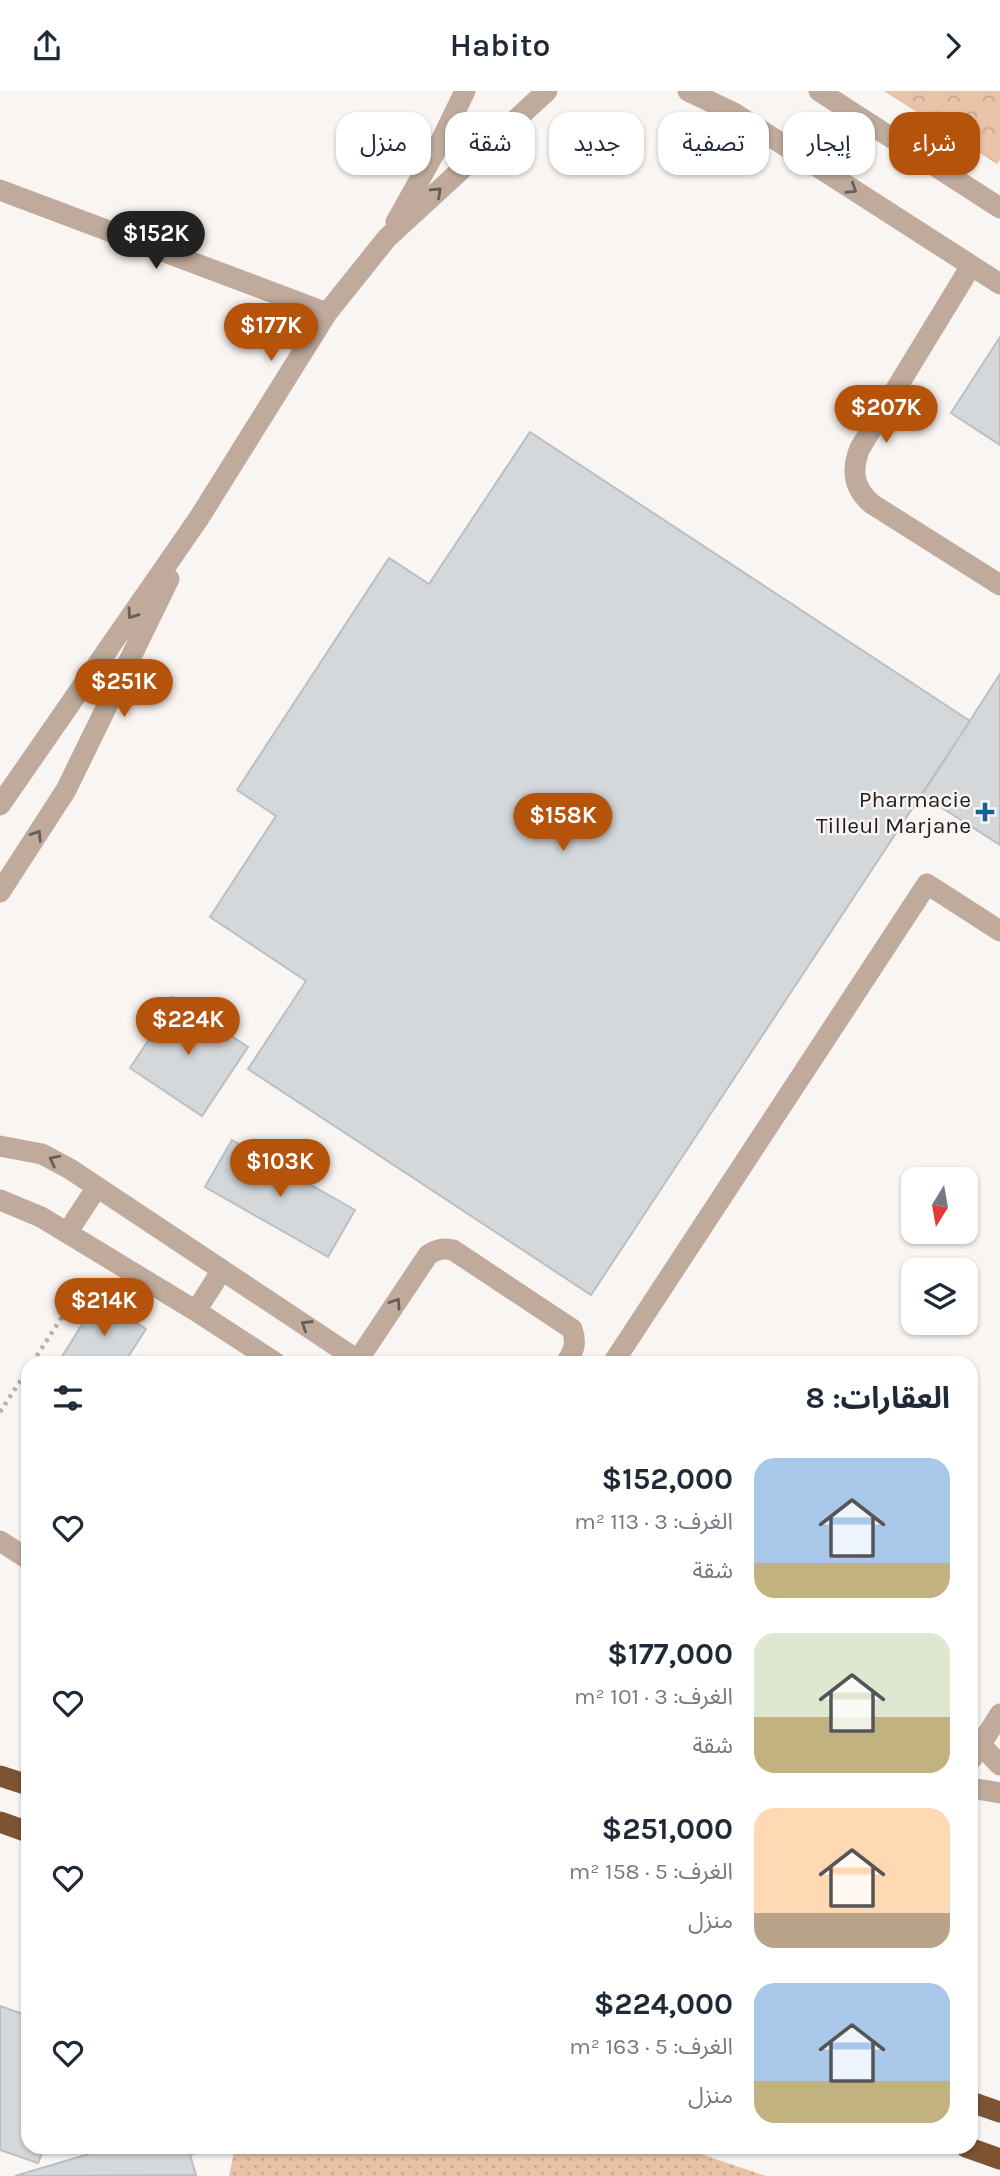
<!DOCTYPE html>
<html lang="ar">
<meta charset="utf-8">
<style>
body{margin:0;font-family:Karla,"Noto Sans Arabic",sans-serif;background:#f2f2f3;color:#1f2937;direction:rtl;height:100vh;display:flex;flex-direction:column;font-size:26px;white-space:nowrap}
*{box-sizing:border-box;margin:0}
p{font-size:23px;color:#747a83}
.icon{flex:none;width:38px;height:38px;fill:none;stroke:currentColor;stroke-width:2;stroke-linecap:round;stroke-linejoin:round}
.map{position:relative;flex:1;overflow:hidden;direction:ltr}
.details{position:absolute;left:21px;top:1265px;width:957px;height:798px;display:flex;flex-direction:column;background:#fff;border-radius:21px;box-shadow:0 2px 5px #0004;direction:rtl}
.details>*{flex:none}
.guide{position:absolute;left:21px;top:21px;width:959px;height:63px;direction:rtl;display:flex;gap:14px}
.needle{width:46px;rotate:191deg}
.buttons{position:absolute;left:901px;top:1076px;display:grid;gap:14px}
.buttons a{display:grid;place-items:center;width:77px;height:77px;border-radius:14px;background:#fff;box-shadow:0 2px 5px #0004;font-size:35px}
.price{position:absolute;translate:-50% -60px;padding:0 16px;border-radius:24px;background:#b45309;color:#fff;font-size:23px;line-height:46px;filter:drop-shadow(0 2px 4px #0008)}
.price::after{content:'';position:absolute;left:50%;top:42px;width:21px;height:16px;margin-left:-10px;background:inherit;clip-path:polygon(0 0,100% 0,50% 100%)}
.price.on{background:#222;color:#fff}
ul{padding:0;list-style:none}
li{display:flex;align-items:center;gap:21px;height:175px;padding:0 28px}
li span{display:grid;place-items:center;flex:none;width:196px;height:140px;border-radius:21px;color:#555}
li>.icon{margin-inline-start:auto}
span .icon{width:84px;height:84px;fill:#fffc;stroke-width:1}
li b{font-size:30px}
h2{display:flex;justify-content:space-between;align-items:center;height:84px;padding:0 28px;font-size:30px}
.chip{padding:0 24px;border-radius:21px;background:#fff;box-shadow:0 2px 5px #0004;font-size:24px;line-height:63px}
.chip.on{background:#b45309;color:#fff}
header{display:flex;justify-content:space-between;align-items:center;height:91px;padding:0 28px;background:#fff;font-size:32px;font-weight:600}
.map>svg:first-child{display:block}
.grass{fill:url(#grass-dots)}
.forest{fill:url(#forest-crowns)}
.building{fill:#d4d8da;stroke:#bcbfc2;stroke-width:2}
.lines{fill:none;stroke-linecap:round;stroke-linejoin:round}
.path{stroke:#b5b1b0;stroke-width:4.5;stroke-dasharray:3.5 5;stroke-linecap:butt}
.minor{stroke:#bfaa9b;stroke-width:21}
.highway{stroke:#7c5333;stroke-width:21}
.oneway{stroke:#695e57}
.poi-dot{fill:#166295;stroke:#f9f5f3;stroke-width:2.5}
.labels{text-anchor:middle;stroke-width:5;stroke-linejoin:round;paint-order:stroke}
.poi-label{font-size:23px;fill:#222020;stroke:#f9f5f3;text-anchor:end}
</style>
<header><svg class="icon" aria-label="forward" viewBox="0 0 24 24"><path d="M9 5l7 7-7 7"/></svg>Habito<svg class="icon" aria-label="share" viewBox="0 0 24 24"><path d="M12 15V3M7 8l5-5 5 5M5 13v7h14v-7"/></svg></header>
<div class="map">
<svg width="1000" height="2085" viewBox="0 0 1000 2085">
<defs>
<pattern id="grass-dots" width="8" height="8" patternUnits="userSpaceOnUse" patternTransform="scale(1.75)"><rect width="8" height="8" fill="#e9c3a7"/><path d="M2 2h.1M6 6h.1" fill="none" stroke="#c8a78f" stroke-width="1.8" stroke-linecap="round"/></pattern>
<pattern id="forest-crowns" width="20" height="18" patternUnits="userSpaceOnUse" patternTransform="scale(1.75)"><rect width="20" height="18" fill="#e9c3a7"/><path d="M2 6a3 3 0 1 1 6 0M12 15a3 3 0 1 1 6 0" fill="none" stroke="#c8a78f"/></pattern>
</defs>
<rect width="100%" height="100%" fill="#f9f5f3"/>
<path class="grass" d="M235,2056H680L766,2085H229Z"/>
<path class="forest" d="M884,0H1000V69L997,73Z"/>
<path class="building" d="M1000,246V354L951,322Z
M530,341L970,630L591,1204L248,978L306,890L210,826L276,725L237,699L389,467L429,493Z
M1000,583V754L922,704Z
M172,906L248,956L202,1025L130,977L152,944L149,941Z
M232,1049L355,1119L328,1166L205,1096Z
M98,1208L146,1238L124,1272H58Z
M0,1915L28,1925V2056H44L38,2072L0,2059Z
M112,2056H199L196,2062L190,2064L196,2084L15,2085Z"/>
<g class="lines">
<path class="path" d="M32,1272L87,1188
M0,1321L28,1278"/>
<path class="minor" d="M688,0L734,22L1000,193
M819,0L1000,117
M0,99L327,222
M396,131L439,54L465,0
M971,175L860,357C851,379 853,397 872,413L1000,494
M0,714L199,427L327,222L387,147L547,0
M0,801L66,699L169,488
M0,1055L42,1063L70,1078L362,1272
M0,1109L41,1126L196,1220L276,1272
M67,1142L97,1096
M196,1220L222,1179
M358,1269L428,1164C437,1158 443,1157 453,1159L572,1238C577,1252 574,1260 566,1272
M613,1272L927,793L1000,840
M0,1450L28,1468
M971,1648L981,1654L1000,1674
M971,1669L1000,1623
M971,1697L1000,1702"/>
<path class="highway" d="M0,1685L28,1694
M0,1731L28,1741
M971,2011L1000,2021
M966,2056L1000,2068"/>
</g>
<defs><path id="oneway-chevron" d="M-2-3.5L2.5 0L-2 3.5" fill="none" stroke-width="1.6" stroke-linecap="round" stroke-linejoin="round" transform="scale(1.75)"/></defs>
<g class="oneway">
<use href="#oneway-chevron" transform="translate(852 98) rotate(33)"/>
<use href="#oneway-chevron" transform="translate(437 101) rotate(-43)"/>
<use href="#oneway-chevron" transform="translate(132 523) rotate(125)"/>
<use href="#oneway-chevron" transform="translate(37 744) rotate(-57)"/>
<use href="#oneway-chevron" transform="translate(54 1069) rotate(-153)"/>
<use href="#oneway-chevron" transform="translate(396 1212) rotate(-56)"/>
<use href="#oneway-chevron" transform="translate(306 1234) rotate(-147)"/>
</g>
<path class="poi-dot" d="M981.5 710.5h7v7h7v7h-7v7h-7v-7h-7v-7h7z"/>
<g class="labels">
<g class="poi-label">
<text x="971" y="716">Pharmacie<tspan x="971" dy="26">Tilleul Marjane</tspan></text>
</g>
</g>
</svg>
<div class="buttons">
<a><svg class="needle" viewBox="-14 -14 28 28"><path d="M0-13l5 13h-10z" fill="#e53935"/><path d="M0 13l5-13h-10z" fill="#747a83"/></svg></a>
<a><svg class="icon" aria-label="layers" viewBox="0 0 24 24"><path d="M12 4l9 5-9 5-9-5zM3 14l9 5 9-5"/></svg></a>
</div>
<b class="price on" style="left:156px;top:180px">$152K</b>
<b class="price" style="left:271px;top:272px">$177K</b>
<b class="price" style="left:886px;top:354px">$207K</b>
<b class="price" style="left:124px;top:628px">$251K</b>
<b class="price" style="left:563px;top:762px">$158K</b>
<b class="price" style="left:188px;top:966px">$224K</b>
<b class="price" style="left:280px;top:1108px">$103K</b>
<b class="price" style="left:104px;top:1247px">$214K</b>
<div class="guide">
<a class="chip on">شراء</a>
<a class="chip">إيجار</a>
<a class="chip">تصفية</a>
<a class="chip">جديد</a>
<a class="chip">شقة</a>
<a class="chip">منزل</a>
</div>
<section class="details">
<h2>العقارات: 8<svg class="icon" aria-label="filters" viewBox="0 0 24 24"><path d="M4 7h16M4 17h16"/><circle cx="9" cy="7" r="2"/><circle cx="15" cy="17" r="2"/></svg></h2>
<ul>
<li><span style="background:linear-gradient(#a9c7e8 75%,#c2b280 0)"><svg class="icon" aria-label="home" viewBox="0 0 24 24"><path d="M3 11l9-7 9 7M6 9v11h12V9"/></svg></span><div><b>$152,000</b><p>الغرف: 3 · 113 m²</p><p>شقة</p></div><svg class="icon" aria-label="heart" viewBox="0 0 24 24"><path d="M12 20l-8-8c-3-5 5-10 8-4 3-6 11-1 8 4z"/></svg></li>
<li><span style="background:linear-gradient(#dfe7d0 60%,#c2b280 0)"><svg class="icon" aria-label="home" viewBox="0 0 24 24"><path d="M3 11l9-7 9 7M6 9v11h12V9"/></svg></span><div><b>$177,000</b><p>الغرف: 3 · 101 m²</p><p>شقة</p></div><svg class="icon" aria-label="heart" viewBox="0 0 24 24"><path d="M12 20l-8-8c-3-5 5-10 8-4 3-6 11-1 8 4z"/></svg></li>
<li><span style="background:linear-gradient(#ffd9b3 75%,#b9a48a 0)"><svg class="icon" aria-label="home" viewBox="0 0 24 24"><path d="M3 11l9-7 9 7M6 9v11h12V9"/></svg></span><div><b>$251,000</b><p>الغرف: 5 · 158 m²</p><p>منزل</p></div><svg class="icon" aria-label="heart" viewBox="0 0 24 24"><path d="M12 20l-8-8c-3-5 5-10 8-4 3-6 11-1 8 4z"/></svg></li>
<li><span style="background:linear-gradient(#a9c7e8 70%,#c2b280 0)"><svg class="icon" aria-label="home" viewBox="0 0 24 24"><path d="M3 11l9-7 9 7M6 9v11h12V9"/></svg></span><div><b>$224,000</b><p>الغرف: 5 · 163 m²</p><p>منزل</p></div><svg class="icon" aria-label="heart" viewBox="0 0 24 24"><path d="M12 20l-8-8c-3-5 5-10 8-4 3-6 11-1 8 4z"/></svg></li>
</ul>
</section>
</div>
